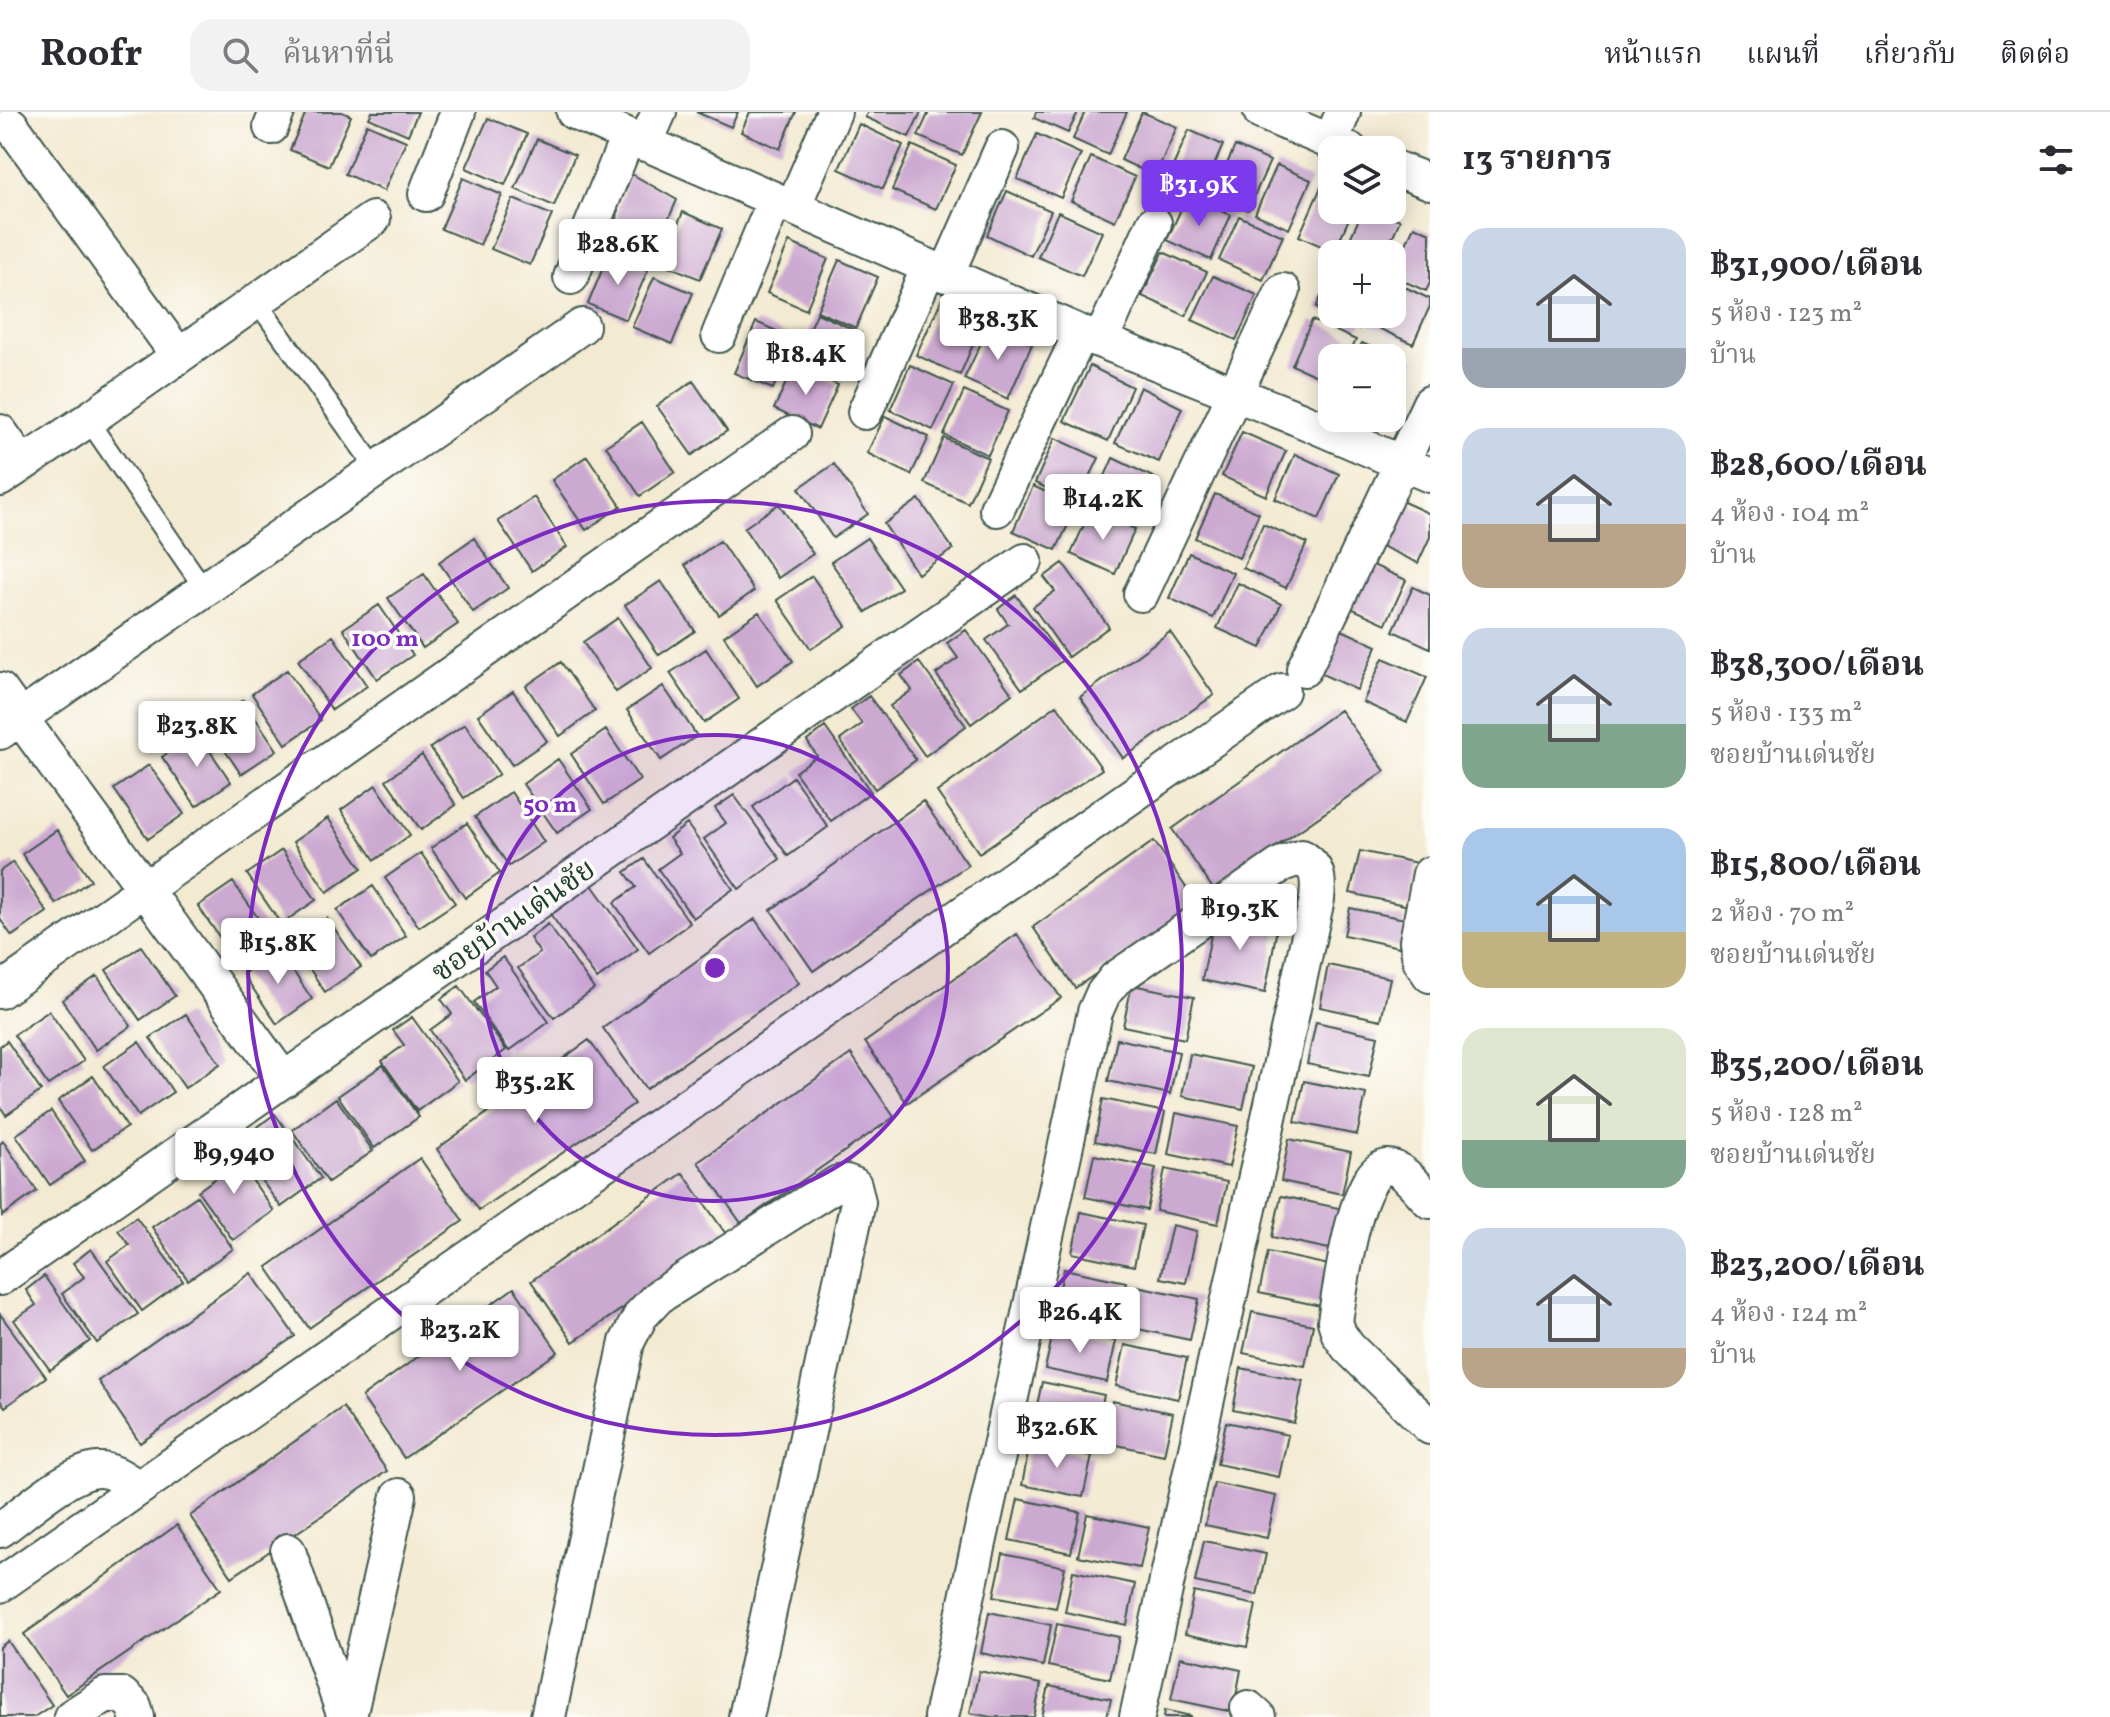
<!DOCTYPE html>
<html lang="th">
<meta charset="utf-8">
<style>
body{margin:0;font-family:Vollkorn,"Noto Serif Thai",serif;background:#f2f2f3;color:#2b2b33;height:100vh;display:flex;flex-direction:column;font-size:30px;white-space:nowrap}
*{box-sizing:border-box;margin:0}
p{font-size:26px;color:#7c7c81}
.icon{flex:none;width:44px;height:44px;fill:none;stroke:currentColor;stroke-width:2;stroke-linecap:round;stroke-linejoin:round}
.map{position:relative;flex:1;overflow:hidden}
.drawer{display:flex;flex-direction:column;background:#fff;width:680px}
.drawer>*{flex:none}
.tools{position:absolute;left:1318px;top:24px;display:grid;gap:16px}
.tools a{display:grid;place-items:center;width:88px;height:88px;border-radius:16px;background:#fff;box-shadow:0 4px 20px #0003;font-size:40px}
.price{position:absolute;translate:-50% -68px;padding:0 18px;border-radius:8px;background:#fff;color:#222;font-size:26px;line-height:52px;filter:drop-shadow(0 2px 4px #0008)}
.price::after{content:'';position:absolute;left:50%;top:48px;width:24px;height:18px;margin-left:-12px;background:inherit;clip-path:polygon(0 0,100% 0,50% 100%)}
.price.active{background:#7c3aed;color:#fff}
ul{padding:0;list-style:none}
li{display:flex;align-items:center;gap:24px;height:200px;padding:0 32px}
li span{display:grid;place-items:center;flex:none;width:224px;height:160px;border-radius:24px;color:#555}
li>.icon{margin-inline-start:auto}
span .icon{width:96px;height:96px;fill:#fffc;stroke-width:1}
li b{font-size:34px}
h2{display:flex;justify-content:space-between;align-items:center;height:96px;padding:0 32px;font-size:34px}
header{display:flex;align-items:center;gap:48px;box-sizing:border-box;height:112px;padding:0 40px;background:#fff;border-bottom:2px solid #e1e1e2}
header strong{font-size:38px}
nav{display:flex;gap:44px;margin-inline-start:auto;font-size:28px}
.search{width:560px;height:72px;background:#f2f2f3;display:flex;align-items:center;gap:20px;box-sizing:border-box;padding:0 28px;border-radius:24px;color:#7c7c81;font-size:30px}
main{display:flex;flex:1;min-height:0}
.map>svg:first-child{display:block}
.building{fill:#cca9d1}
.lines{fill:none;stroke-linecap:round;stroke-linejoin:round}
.lane-casing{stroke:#3f574c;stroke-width:22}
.street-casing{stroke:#3f574c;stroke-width:38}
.lane{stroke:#fff;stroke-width:18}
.street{stroke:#fff;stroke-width:34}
.ring{fill:none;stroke:#7b2cbf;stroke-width:4}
.labels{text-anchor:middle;stroke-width:7;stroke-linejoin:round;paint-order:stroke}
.street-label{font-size:30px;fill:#1f3d34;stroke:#fdfcf7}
.centre{fill:#7b2cbf;stroke:#fdfcf7;stroke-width:4}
.ring-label{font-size:24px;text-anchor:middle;font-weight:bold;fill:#7b2cbf;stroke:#fdfcf7;stroke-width:7;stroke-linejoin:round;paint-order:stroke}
</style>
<header>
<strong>Roofr</strong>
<div class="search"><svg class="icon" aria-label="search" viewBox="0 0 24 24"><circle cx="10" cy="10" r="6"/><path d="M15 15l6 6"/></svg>ค้นหาที่นี่</div>
<nav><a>หน้าแรก</a><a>แผนที่</a><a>เกี่ยวกับ</a><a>ติดต่อ</a></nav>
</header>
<main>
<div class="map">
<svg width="1430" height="1605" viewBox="0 0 1430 1605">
<rect width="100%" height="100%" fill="#fdfcf7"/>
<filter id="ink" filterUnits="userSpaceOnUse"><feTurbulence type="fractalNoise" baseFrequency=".0125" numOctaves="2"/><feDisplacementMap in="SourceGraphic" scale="16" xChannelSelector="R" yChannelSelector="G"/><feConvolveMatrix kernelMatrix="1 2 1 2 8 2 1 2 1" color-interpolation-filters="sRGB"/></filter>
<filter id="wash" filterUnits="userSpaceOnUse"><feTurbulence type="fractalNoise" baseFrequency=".006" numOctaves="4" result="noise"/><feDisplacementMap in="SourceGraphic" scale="32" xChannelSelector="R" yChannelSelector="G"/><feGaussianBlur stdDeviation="1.8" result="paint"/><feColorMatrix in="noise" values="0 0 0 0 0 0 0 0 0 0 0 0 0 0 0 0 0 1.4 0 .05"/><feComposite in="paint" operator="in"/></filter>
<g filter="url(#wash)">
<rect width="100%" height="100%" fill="#f3ead2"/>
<g id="blocks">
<path class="building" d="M306,0H342L351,4L329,54L290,38Z
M372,0H418L408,23L369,6Z
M696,0H738L731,15Z
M750,0H796L780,37L741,20Z
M868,0H921L909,25L865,5Z
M929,0H982L962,43L918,24Z
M1036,0H1078L1068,21L1034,6Z
M1085,0H1127L1108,43L1073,27Z
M1142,0L1177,15L1155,64L1121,48Z
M488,6L527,22L505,73L466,56Z
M367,12L406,29L384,79L345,62Z
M859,12L903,33L883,77L839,57Z
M1189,18L1223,33L1201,83L1167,68Z
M1037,22L1081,42L1061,86L1017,67Z
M537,27L575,43L554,94L515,77Z
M912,33L956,53L936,97L892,78Z
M1235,34L1270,49L1248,98L1213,83Z
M1091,45L1135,65L1115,109L1071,89Z
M1277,53L1311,68L1289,117L1255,102Z
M630,61L677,88L655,138L616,121L618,96Z
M463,66L502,83L480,133L441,117Z
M1321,75L1332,80V98H1353L1334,140L1299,124Z
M1007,79L1051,99L1031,144L987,123Z
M1187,84L1231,103L1211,148L1167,128Z
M513,87L552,103L530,153L491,137Z
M1363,98H1376L1400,108L1385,142H1343Z
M683,100L722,117L700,167L661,151Z
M1058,100L1102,120L1082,164L1038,145Z
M1239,104L1283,124L1263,168L1219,148Z
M1414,114L1430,121V171L1426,179L1392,164Z
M789,130L828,147L806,198L767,181Z
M1163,140L1207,160L1186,204L1142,184Z
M609,141L648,158L626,208L588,192Z
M839,148L878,165L856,216L817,199Z
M1332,160V202H1366L1359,217L1316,196Z
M1213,164L1257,183L1236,228L1192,208Z
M654,165L693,181L672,232L632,215Z
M1392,169L1430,187V194L1413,232L1369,212L1373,202H1392Z
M942,187L983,209L960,263L916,243Z
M817,201L861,221L841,266L797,246Z
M1312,208L1356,228L1348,246H1332V271L1292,253Z
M756,210L795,227L773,277L734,261Z
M990,212L1032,232L1008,287L964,267Z
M1362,231L1406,251L1392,282V246H1355Z
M794,253L838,273L818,317L774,297Z
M910,253L954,273L933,318L890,298Z
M1090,254L1132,275L1108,329L1064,309Z
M693,269L727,319L692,343L657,294Z
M1140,275L1182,296L1159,350L1115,331Z
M964,279L1008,299L988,343L944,323Z
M885,304L929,325L911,363L867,341Z
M642,310L675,360L640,384L606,334Z
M1242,320L1286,339L1266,384L1222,364Z
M944,326L988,346L968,391L924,371Z
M1055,326L1099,346L1078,390L1035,371Z
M1295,342L1339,362L1319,407L1275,387Z
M587,344L621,394L586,418L552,368Z
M1113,346L1157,367L1137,411L1093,391Z
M834,352L868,402L833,426L799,376Z
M1033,374L1077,394L1056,438L1013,419Z
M1215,382L1259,401L1239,446L1195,426Z
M534,385L567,435L532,459L498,409Z
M1395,386L1430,402V425L1418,451L1375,431Z
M919,387L953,437L918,462L884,412Z
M779,392L813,442L778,466L744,416Z
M1091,397L1135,417L1115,462L1071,442Z
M1263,412L1307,431L1286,476L1243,456Z
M474,426L508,476L473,500L439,450Z
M867,426L901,476L866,500L831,450Z
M720,429L754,479L719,503L685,453Z
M1189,441L1233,461L1213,506L1169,486Z
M1362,448L1406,468L1386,512L1342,492Z
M1063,451L1109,515L1068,545L1033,495L1055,479L1044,465Z
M424,462L458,512L423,536L388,486Z
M812,464L846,514L811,537L777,488Z
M661,469L695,519L659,543L625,493Z
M1238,471L1281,492L1261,536L1217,516Z
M1413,475L1430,483V536L1393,519Z
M1016,483L1063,548L1022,577L986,528L1008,512L998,497Z
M379,493L413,543L377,567L343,517Z
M759,500L793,549L757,574L724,524Z
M618,506L652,556L616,580L583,530Z
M1333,514L1377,534L1357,578L1313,558Z
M966,518L1012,582L971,612L936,562L958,546L947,531Z
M1170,520L1214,583L1123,646L1080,585Z
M333,524L367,574L332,598L298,548Z
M706,537L739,587L704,611L670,561Z
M1383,546L1427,565L1407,610L1363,590Z
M561,550L595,599L560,624L526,574Z
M919,550L966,614L925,644L890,594L912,578L901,563Z
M287,558L321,608L286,632L252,582Z
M663,574L697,624L661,648L627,598Z
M513,579L547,629L512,653L478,603Z
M869,584L916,648L875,677L840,628L862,612L851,597Z
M243,588L277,638L241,662L207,612Z
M1057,593L1102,657L979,741L937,680Z
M1340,598L1385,659L1214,778L1172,717Z
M465,612L499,662L464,686L430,636Z
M825,615L871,680L831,709L795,660L817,644L807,629Z
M606,618L640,668L604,692L571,642Z
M197,620L231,670L196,694L162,645Z
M422,643L456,693L421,718L386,668Z
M558,647L592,697L557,721L523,672Z
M149,653L184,702L148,727L114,677Z
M793,665L828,715L788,744L753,695Z
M376,673L410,723L375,748L341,698Z
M511,680L544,730L509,754L475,705Z
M734,683L780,747L739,777L704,727L726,711L715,696Z
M923,689L968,753L813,859L771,798Z
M328,706L362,756L327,780L293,730Z
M467,711L500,761L465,786L431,736Z
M687,712L733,777L693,806L658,757L680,741L669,726Z
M57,718L91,768L56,792L22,742Z
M1154,729L1198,793L1075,876L1033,815Z
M282,738L316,788L281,812L247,762Z
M1360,739L1417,751L1409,794L1350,781Z
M421,741L455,791L419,815L385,766Z
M644,747L690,811L649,841L614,791L636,775L625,760Z
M13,750L47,800L12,824L0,807V759Z
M233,770L267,819L232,843L198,794Z
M592,773L638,837L597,867L551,803Z
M373,774L406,824L371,848L337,798Z
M1350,796L1405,807L1399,835L1344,823Z
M1216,799L1278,811L1265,881L1202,868Z
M327,806L361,855L325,880L292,830Z
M755,807L799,871L646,977L603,916Z
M548,812L594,877L554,906L518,856L540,841L530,826Z
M1017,822L1061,886L907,991L865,930Z
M141,834L175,884L140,908L106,858Z
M278,837L312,887L277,912L243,862Z
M503,845L549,910L509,939L474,890L496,874L485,858Z
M1328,853L1390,866L1381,908L1320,895Z
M97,864L131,914L96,938L62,888Z
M1132,873L1194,885L1185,927L1123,914Z
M459,874L506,938L465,968L430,918L452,902L441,887Z
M49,899L84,949L48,973L14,923Z
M186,902L220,952L185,976L150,926Z
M412,905L458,969L417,999L382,949L404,933L393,918Z
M1316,910L1378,924L1369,965L1307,952Z
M1117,927L1179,940L1170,982L1108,969Z
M589,928L634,992L479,1098L437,1037Z
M7,929L41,979L6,1003L0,994V934Z
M139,930L173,980L138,1004L104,954Z
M851,942L894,1005L741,1111L698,1050Z
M1190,942L1252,955L1243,997L1182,984Z
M383,953L419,1005L374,1036L338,984Z
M93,964L127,1015L92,1038L58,989Z
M1304,969L1366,982L1357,1023L1295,1010Z
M336,986L373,1039L328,1070L292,1018Z
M1103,987L1165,1000L1156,1042L1095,1029Z
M51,999L85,1049L50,1073L16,1023Z
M1176,1001L1238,1014L1229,1055L1168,1042Z
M275,1002L321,1066L281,1095L245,1046L267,1030L257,1015Z
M1289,1027L1351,1040L1342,1082L1281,1069Z
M3,1029L37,1079L2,1104L0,1032Z
M228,1034L274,1099L233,1128L198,1079L220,1063L209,1048Z
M1094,1043L1156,1056L1147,1098L1085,1085Z
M420,1046L463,1109L309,1216L267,1155Z
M1165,1057L1227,1070L1218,1112L1156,1099Z
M683,1061L728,1125L573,1230L531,1169Z
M197,1084L233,1137L188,1168L152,1115Z
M1281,1084L1343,1097L1334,1138L1272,1125Z
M1081,1100L1143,1113L1134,1154L1072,1141Z
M136,1105L183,1169L142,1199L107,1149L129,1133L118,1118Z
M1172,1113L1197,1119L1186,1171L1160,1166Z
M91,1137L138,1202L97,1231L62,1182L84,1165L73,1151Z
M1268,1140L1329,1153L1321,1194L1259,1181Z
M1064,1157L1126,1170L1117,1212L1055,1199Z
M251,1161L295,1224L140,1331L98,1269Z
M44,1164L90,1229L50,1258L14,1208L36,1193L26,1178Z
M1137,1174L1199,1187L1190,1228L1128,1215Z
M514,1176L558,1240L404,1346L362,1285Z
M1252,1200L1313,1213L1305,1254L1243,1241Z
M0,1202L46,1265L5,1295L0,1288Z
M1054,1216L1116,1229L1107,1270L1045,1257Z
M1125,1233L1187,1246L1178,1287L1116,1274Z
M1241,1256L1303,1269L1294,1311L1233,1298Z
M1042,1270L1104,1283L1095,1325L1033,1312Z
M1112,1289L1173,1301L1164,1343L1103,1330Z
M343,1295L387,1359L232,1465L190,1404Z
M1226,1310L1288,1323L1279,1365L1217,1352Z
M1030,1331L1092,1344L1083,1385L1022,1373Z
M1214,1371L1276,1384L1267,1426L1205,1413Z
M1018,1387L1080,1400L1071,1441L1009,1428Z
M1087,1402L1149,1415L1140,1456L1078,1444Z
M177,1413L221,1477L66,1583L24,1522Z
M1204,1429L1266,1442L1257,1483L1195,1470Z
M1003,1442L1065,1455L1056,1496L994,1484Z
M1073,1459L1135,1472L1127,1513L1065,1500Z
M1194,1480L1256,1493L1247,1535L1185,1522Z
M989,1500L1051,1513L1043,1554L981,1541Z
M1057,1512L1119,1525L1110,1567L1048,1554Z
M8,1529L52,1593L34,1605H0V1535Z
M1180,1545L1241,1558L1233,1600L1171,1587Z
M979,1559L1041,1572L1034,1605H991L970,1601Z
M1049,1574L1111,1587L1107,1605H1042Z
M1165,1598L1191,1604V1605H1164Z"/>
</g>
</g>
<g filter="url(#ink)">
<use href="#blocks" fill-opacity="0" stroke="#3f574c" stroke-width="2"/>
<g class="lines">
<defs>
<path id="lane" d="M257,190L377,358
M88,308L205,478"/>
<path id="street" d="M574,0L1081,221L1297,306L1430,363
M1261,0L1350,38
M11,13L178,243
M271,15L277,0
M1331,30L1343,0
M645,32L659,0
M1392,55L1430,70
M426,82L458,0
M793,95L834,0
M946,163L1002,36
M571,165L628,24
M719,223L775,88
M1101,228L1154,111
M865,300L929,155
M0,320L22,351
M0,367L88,308L373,107
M997,397L1081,221
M1141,482L1283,179
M1304,557L1430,291
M0,578L284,968
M0,620L582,214
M1430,762L1417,829L1420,848L1430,863
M0,879L792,322
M1430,1089C1420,1079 1402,1054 1387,1055C1354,1059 1340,1181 1335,1209L1339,1222L1348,1235L1430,1315
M0,1166L1025,449
M0,1418C25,1400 68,1360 98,1358C113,1357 127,1369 139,1376
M288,1439L345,1605
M0,1473L1282,579
M1248,1596L1258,1605
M71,1605L105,1583H122L134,1594L137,1605
M349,1605L399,1384
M548,1605L627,1230L641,1203L658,1185L838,1071L846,1070L854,1073L858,1090L746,1605
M941,1605L1095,900L1103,882L1115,867L1282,752L1302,745C1319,756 1319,768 1317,787L1137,1605"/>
</defs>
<use href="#lane" class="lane-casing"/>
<use href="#street" class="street-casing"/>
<use href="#lane" class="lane"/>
<use href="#street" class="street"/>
</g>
</g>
<circle cx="715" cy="856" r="233" fill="#7b2cbf" fill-opacity=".12"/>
<g class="ring">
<circle cx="715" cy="856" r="233"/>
<circle cx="715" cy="856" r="467"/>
</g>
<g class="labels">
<g class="street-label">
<text transform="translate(513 808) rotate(-35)" y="10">ซอยบ้านเด่นชัย</text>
</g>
</g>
<circle cx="715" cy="856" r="12" class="centre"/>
<g class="ring-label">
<text x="385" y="534">100 m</text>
<text x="550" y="700">50 m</text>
</g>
</svg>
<div class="tools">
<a><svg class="icon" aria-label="layers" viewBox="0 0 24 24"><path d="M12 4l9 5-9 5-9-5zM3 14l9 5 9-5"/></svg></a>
<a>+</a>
<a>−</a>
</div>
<b class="price active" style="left:1199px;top:116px">฿31.9K</b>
<b class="price" style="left:618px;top:175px">฿28.6K</b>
<b class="price" style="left:998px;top:250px">฿38.3K</b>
<b class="price" style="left:806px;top:285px">฿18.4K</b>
<b class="price" style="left:1103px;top:430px">฿14.2K</b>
<b class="price" style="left:197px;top:657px">฿23.8K</b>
<b class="price" style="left:1240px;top:840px">฿19.3K</b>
<b class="price" style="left:278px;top:874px">฿15.8K</b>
<b class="price" style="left:535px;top:1013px">฿35.2K</b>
<b class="price" style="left:234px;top:1084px">฿9,940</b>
<b class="price" style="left:1080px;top:1243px">฿26.4K</b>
<b class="price" style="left:460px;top:1261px">฿23.2K</b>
<b class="price" style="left:1057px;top:1358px">฿32.6K</b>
</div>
<section class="drawer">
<h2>13 รายการ<svg class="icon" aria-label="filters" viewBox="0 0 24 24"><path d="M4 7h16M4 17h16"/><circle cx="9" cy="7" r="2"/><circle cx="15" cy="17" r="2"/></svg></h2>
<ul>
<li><span style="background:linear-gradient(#c9d6e8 75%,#9aa5b1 0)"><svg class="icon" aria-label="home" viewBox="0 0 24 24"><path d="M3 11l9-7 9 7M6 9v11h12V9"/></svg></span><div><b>฿31,900/เดือน</b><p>5 ห้อง · 123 m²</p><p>บ้าน</p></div></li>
<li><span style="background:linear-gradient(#c9d6e8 60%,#b9a48a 0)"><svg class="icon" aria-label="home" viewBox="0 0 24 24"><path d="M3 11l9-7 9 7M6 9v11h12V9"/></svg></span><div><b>฿28,600/เดือน</b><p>4 ห้อง · 104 m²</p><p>บ้าน</p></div></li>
<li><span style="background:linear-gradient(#c9d6e8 60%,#7fa58c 0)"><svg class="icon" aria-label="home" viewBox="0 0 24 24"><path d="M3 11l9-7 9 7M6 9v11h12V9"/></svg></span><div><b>฿38,300/เดือน</b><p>5 ห้อง · 133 m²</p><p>ซอยบ้านเด่นชัย</p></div></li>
<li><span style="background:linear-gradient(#a9c7e8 65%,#c2b280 0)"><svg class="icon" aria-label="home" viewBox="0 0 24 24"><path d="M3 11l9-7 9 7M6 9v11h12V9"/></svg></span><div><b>฿15,800/เดือน</b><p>2 ห้อง · 70 m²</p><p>ซอยบ้านเด่นชัย</p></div></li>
<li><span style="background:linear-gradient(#dfe7d0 70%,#7fa58c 0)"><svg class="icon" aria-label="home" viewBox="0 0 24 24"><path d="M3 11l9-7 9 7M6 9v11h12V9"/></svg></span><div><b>฿35,200/เดือน</b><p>5 ห้อง · 128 m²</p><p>ซอยบ้านเด่นชัย</p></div></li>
<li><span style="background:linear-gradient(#c9d6e8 75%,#b9a48a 0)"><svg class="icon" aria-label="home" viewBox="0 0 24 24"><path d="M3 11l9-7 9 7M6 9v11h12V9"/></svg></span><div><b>฿23,200/เดือน</b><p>4 ห้อง · 124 m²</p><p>บ้าน</p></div></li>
</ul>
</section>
</main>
